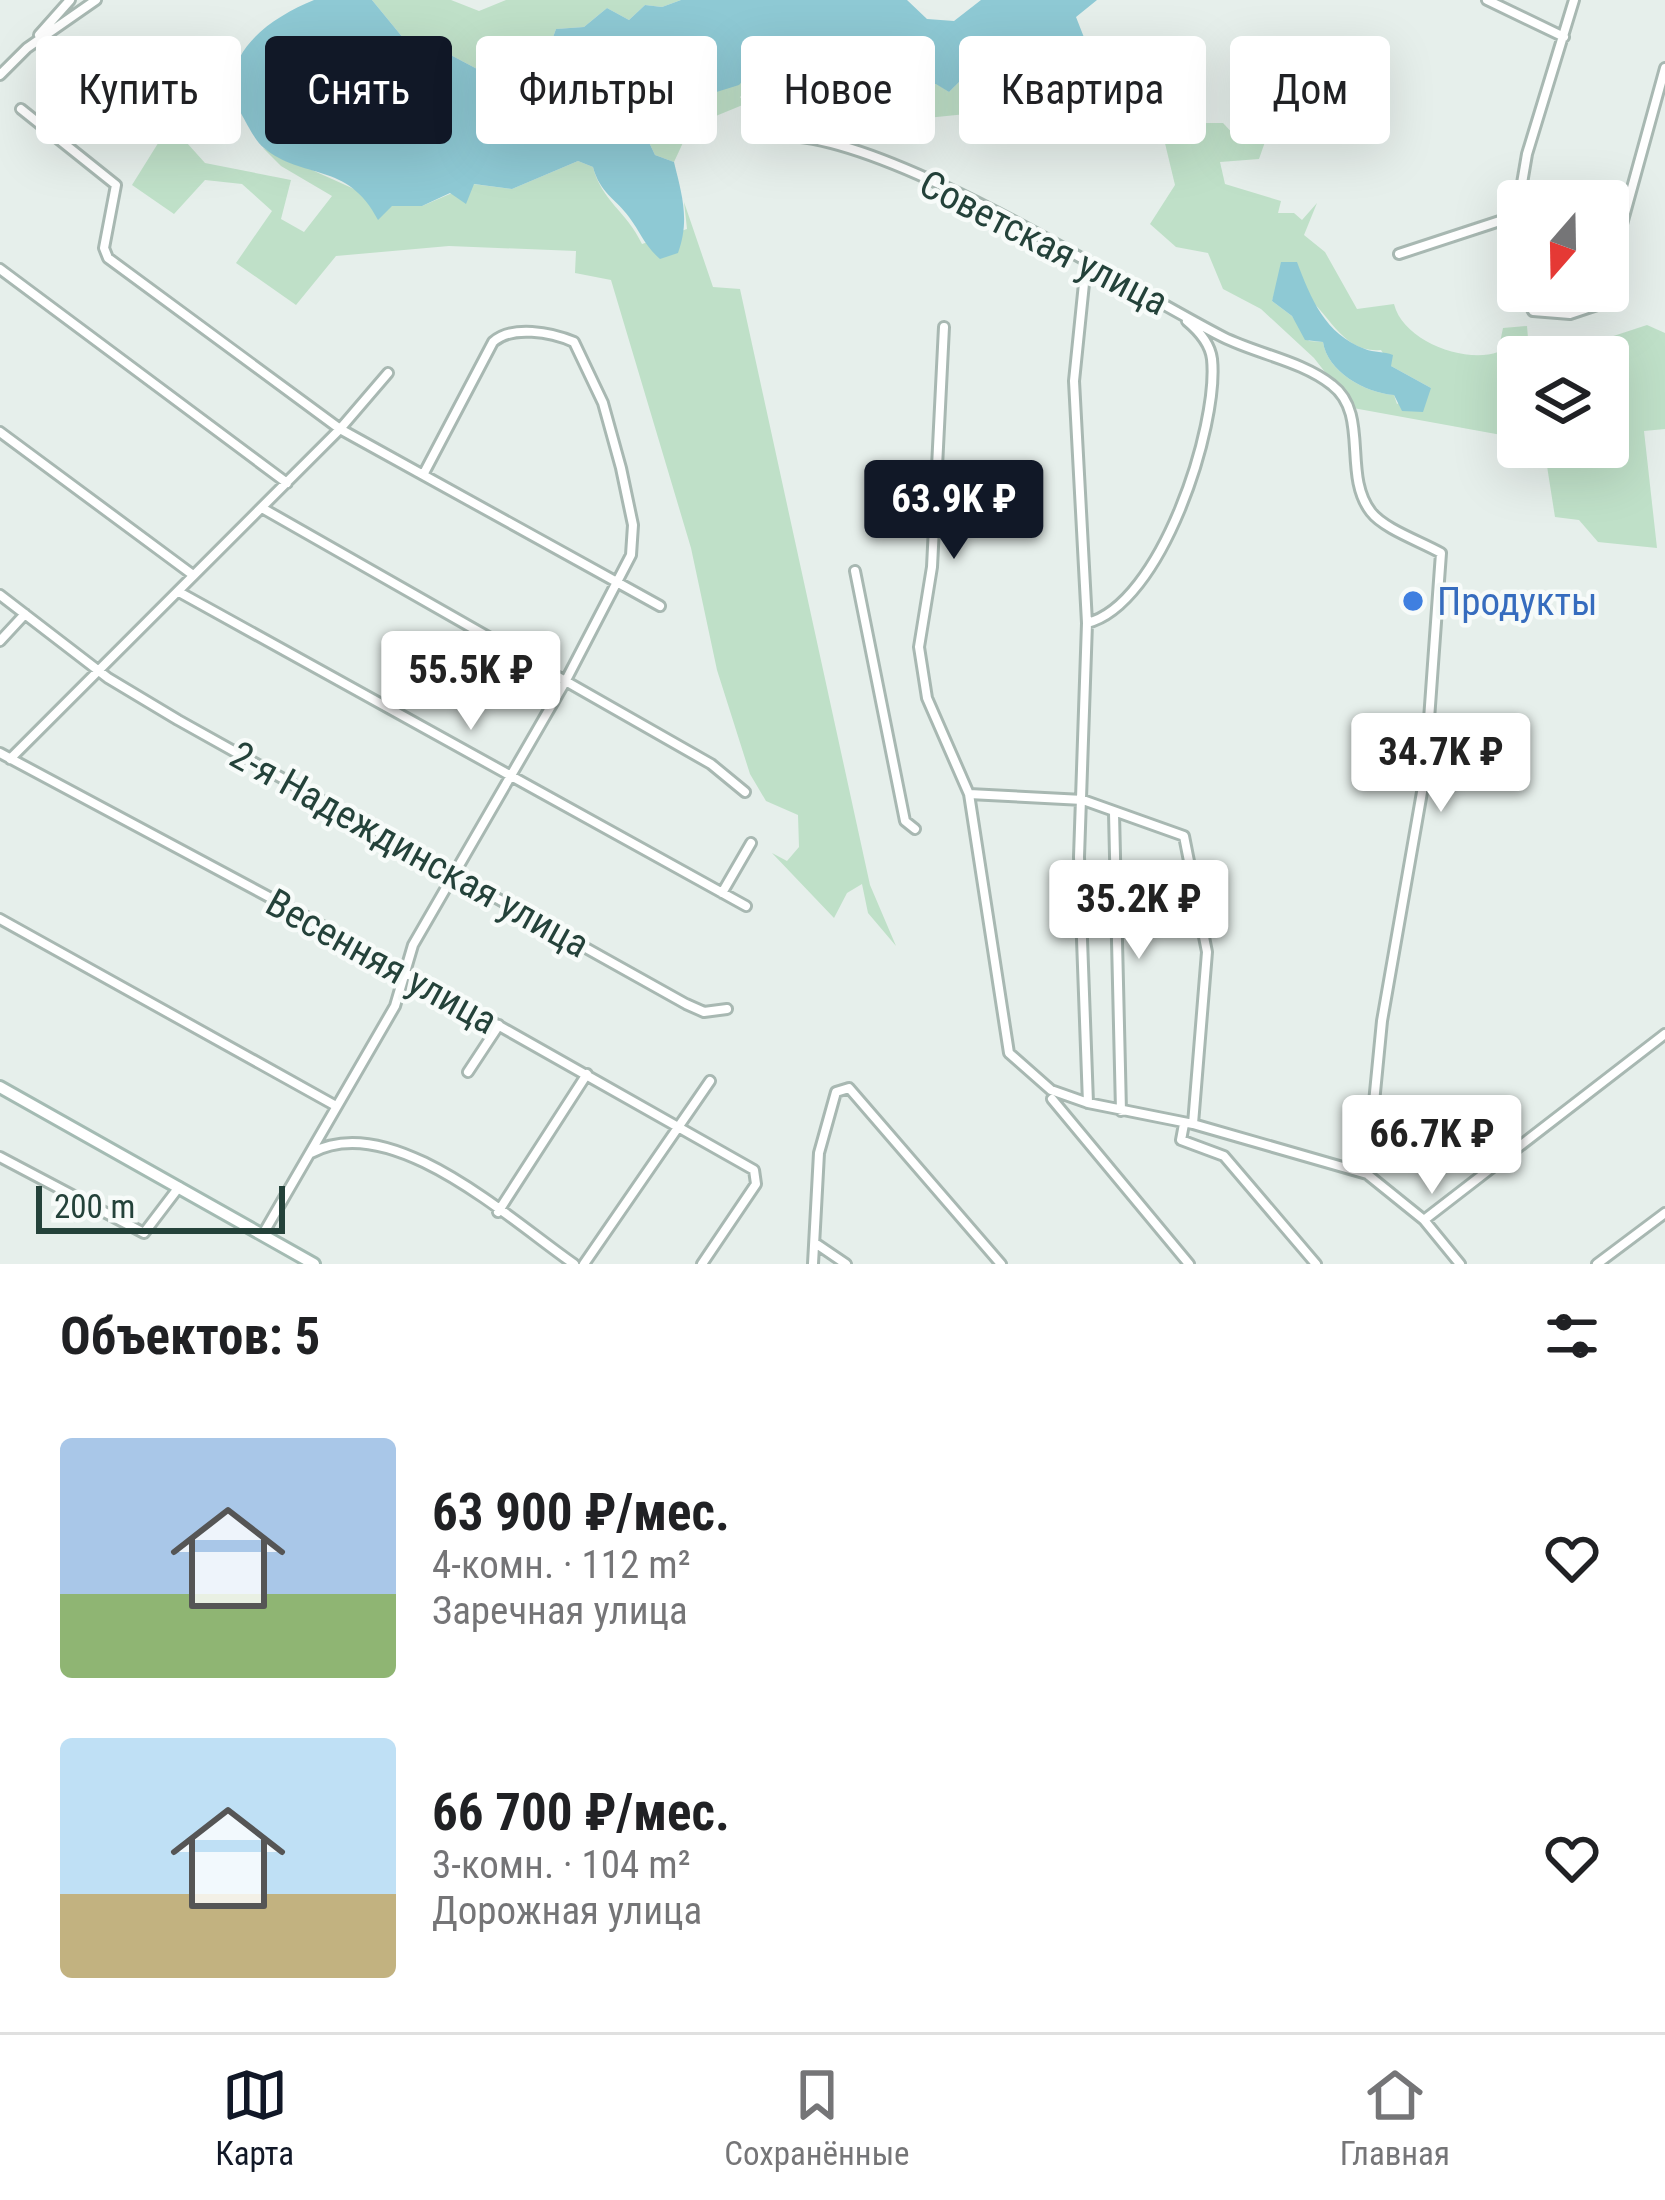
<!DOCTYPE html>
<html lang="ru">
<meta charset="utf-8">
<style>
body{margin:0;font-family:"Roboto Condensed",sans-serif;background:#f2f2f2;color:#202124;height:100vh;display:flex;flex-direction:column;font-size:45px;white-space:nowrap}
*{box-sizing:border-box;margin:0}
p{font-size:39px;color:#757577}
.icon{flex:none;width:66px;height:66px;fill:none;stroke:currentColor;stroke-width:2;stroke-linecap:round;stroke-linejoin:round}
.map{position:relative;height:1264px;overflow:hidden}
.drawer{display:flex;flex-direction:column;background:#fff;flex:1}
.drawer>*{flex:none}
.top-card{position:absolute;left:36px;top:36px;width:1593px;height:108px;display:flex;gap:24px}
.needle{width:78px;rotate:200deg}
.controls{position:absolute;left:1497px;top:180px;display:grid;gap:24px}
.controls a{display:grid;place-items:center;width:132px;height:132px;border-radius:12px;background:#fff;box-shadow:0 12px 48px #0002;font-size:60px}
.scale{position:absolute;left:36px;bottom:30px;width:249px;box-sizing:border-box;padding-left:12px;border:6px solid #24423a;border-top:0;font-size:33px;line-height:42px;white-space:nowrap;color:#24423a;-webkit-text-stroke:9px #f7fbf9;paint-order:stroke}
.price{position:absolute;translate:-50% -102px;padding:0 27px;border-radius:12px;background:#fff;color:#222;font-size:39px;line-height:78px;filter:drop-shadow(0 3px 6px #0008)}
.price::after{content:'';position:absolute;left:50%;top:72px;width:36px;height:27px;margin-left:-18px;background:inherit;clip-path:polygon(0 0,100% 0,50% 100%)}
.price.current{background:#111827;color:#fff}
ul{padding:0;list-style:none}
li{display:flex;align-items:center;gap:36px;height:300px;padding:0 60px}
li span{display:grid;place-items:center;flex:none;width:336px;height:240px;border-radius:12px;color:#555}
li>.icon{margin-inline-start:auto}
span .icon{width:144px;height:144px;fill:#fffc;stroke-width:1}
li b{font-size:51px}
h2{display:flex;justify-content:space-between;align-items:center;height:144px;padding:0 60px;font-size:51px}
.tag{padding:0 42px;border-radius:12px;background:#fff;box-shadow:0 12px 48px #0002;font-size:42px;line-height:108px}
.tag.current{background:#111827;color:#fff}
.dock{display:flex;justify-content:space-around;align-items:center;height:168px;border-top:3px solid #e0e0e0;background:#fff;font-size:33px;color:#757577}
.dock a{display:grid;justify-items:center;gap:6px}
.dock .current{color:#111827}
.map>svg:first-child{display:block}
.green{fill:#bfe0c8;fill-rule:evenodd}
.water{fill:#8ec9d4}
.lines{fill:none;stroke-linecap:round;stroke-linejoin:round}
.street-casing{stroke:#a8b8b2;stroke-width:14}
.secondary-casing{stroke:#a4bbb3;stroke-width:16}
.street{stroke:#fff;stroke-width:8}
.secondary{stroke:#fff;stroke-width:10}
.shop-dot{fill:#3f7fe0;stroke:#f7fbf9;stroke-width:4.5}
.labels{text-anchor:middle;stroke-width:9;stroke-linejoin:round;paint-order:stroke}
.street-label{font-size:39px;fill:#24423a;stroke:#f7fbf9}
.shop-label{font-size:39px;fill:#366cbe;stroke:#f7fbf9;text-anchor:start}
</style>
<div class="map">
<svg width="1665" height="1264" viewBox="0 0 1665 1264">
<rect width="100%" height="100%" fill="#e6efeb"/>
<path class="green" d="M372,0H451L479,11L506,0H681L662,7L645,5L629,20L607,8L584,27L556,29L548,51L479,70L445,52L413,50Z
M763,58L886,83H936L949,92L962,79H991L1019,88L1043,68L1112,69L1171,95L1204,123H1223L1238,139H1266L1259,159L1220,162L1225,184L1281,201L1278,213H1294L1302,220L1317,203L1304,235L1325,252L1357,309L1394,304C1403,341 1465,364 1498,352L1503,328L1527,326L1529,350L1580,347L1647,325L1665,333V429L1644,431L1657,548L1598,542L1579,520L1555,517L1544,447H1608V357H1518V438L1353,408L1314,358L1261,309L1223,289L1208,253L1176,247L1150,224L1175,185L1163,135L1137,111L1105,100L917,119L884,105L764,75L740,97L745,104L711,118L684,119L687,134L674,162L655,155L646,136C662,87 719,74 763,58ZM1278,281C1287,286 1297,290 1305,295C1328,312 1343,354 1381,350L1391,366L1431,388L1397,404L1394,395C1365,393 1327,371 1323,342L1309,341L1292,316L1272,301Z
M170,124L205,163L291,180L281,219L304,232L332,196L281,166L263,148L392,206H422L473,184L512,189L578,161L593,167C601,200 627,212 642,244L687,229L684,202L713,287L740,289L870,885L896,946L868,913L862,884L847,893L834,918L772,853L787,861L799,847L798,815L766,801L750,774L717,670L691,548L611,280L575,273L576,251L449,246L336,256L296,305L236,263L272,211L242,184L205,180L174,214L132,185Z"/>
<path class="water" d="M314,0H372L413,50L445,52L479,70L548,51L556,29L584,27L607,8L629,20L645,5L662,7L681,0H907L927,19L954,21L981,0H1097L1076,17L1085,40L1111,37L1159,67L1150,88L1112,70L1085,80C1057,61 1044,67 1019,88L991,79H962L949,92L936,84L886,83L792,63L780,71L763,58L739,85L710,94L693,83L650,122L646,136L655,155L674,162C682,195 690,220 678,253L660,259C644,245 641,233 629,217C615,198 600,193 593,167L578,161L512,189L474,184L466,204L450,193L422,206H392L378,220C348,161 302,180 264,148C256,142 248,126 243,117C211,60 265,20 314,0Z
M1281,262H1297C1311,299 1325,334 1365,349C1374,353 1384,351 1393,355L1391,366L1431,388L1423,412L1402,411L1394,395C1365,393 1327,371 1323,342L1305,340L1292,316L1272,301Z"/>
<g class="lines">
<defs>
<path id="street" d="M1487,0L1564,37
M39,35L70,0
M0,75L27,48L96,0
M21,109L116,185L104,248L108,258L340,429L660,606
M776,136C882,130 1120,284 1223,337C1257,354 1302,361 1332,385C1370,414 1342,475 1371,512C1384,529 1422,542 1441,553L1425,775L1382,1021L1367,1174
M1519,201L1527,154L1574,0
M1399,254L1518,215
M1086,264L1074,381L1087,623L1079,857L1088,1103
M0,269L287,483
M1608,275L1665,68
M1523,291L1533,311L1570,314L1597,305L1602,291
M944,327L932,567L919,647L927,698L969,794L1009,1053L1051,1090L1088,1103L1193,1124L1367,1174L1424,1220L1460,1264
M0,432L193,575
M262,508L711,764L745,792
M855,571L905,821L915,829
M179,592L746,906
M0,595L108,678L178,720L686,1004L704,1012L727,1009
M1087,623C1161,605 1219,426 1212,359C1210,343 1199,331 1187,321
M0,641L25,614
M0,753L312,920L754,1170L756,1184L702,1264
M10,759L340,429L388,373
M969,794L1083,800L1184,836L1207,952L1193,1124
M1114,813L1121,1111
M722,893L751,843
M0,919L336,1106
M468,1072L499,1025
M1052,1099L1189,1264
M1184,1124L1181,1140L1224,1156L1316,1264
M311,1153C391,1109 509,1219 574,1264
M0,1157L144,1233L179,1187
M498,1212L587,1074
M1424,1220L1665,1034
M263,1234L395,1006L413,945L565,682L631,555L633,525L621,468L603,403L574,342C551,332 512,325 493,342L423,475
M818,1245L846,1264
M584,1264L710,1081
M813,1264L819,1153L836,1092L849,1088L1001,1264
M1597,1264L1665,1213"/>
<path id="secondary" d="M0,1087L314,1264"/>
</defs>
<use href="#street" class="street-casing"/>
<use href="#secondary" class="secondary-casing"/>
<use href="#street" class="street"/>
<use href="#secondary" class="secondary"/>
</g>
<circle class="shop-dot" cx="1413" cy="601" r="12"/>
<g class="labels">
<g class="street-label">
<text transform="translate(1044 242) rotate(27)" y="14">Советская улица</text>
<text transform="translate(410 849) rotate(29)" y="14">2-я Надеждинская улица</text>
<text transform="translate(382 961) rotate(29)" y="14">Весенняя улица</text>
</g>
<g class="shop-label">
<text x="1437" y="615">Продукты</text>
</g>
</g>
</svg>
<div class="controls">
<a><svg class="needle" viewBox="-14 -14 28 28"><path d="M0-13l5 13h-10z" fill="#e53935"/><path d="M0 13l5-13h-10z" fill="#757577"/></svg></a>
<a><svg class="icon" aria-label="layers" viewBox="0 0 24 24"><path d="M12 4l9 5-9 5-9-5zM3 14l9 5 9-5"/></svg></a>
</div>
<div class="scale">200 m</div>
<b class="price current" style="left:954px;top:562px">63.9K ₽</b>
<b class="price" style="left:471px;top:733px">55.5K ₽</b>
<b class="price" style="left:1441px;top:815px">34.7K ₽</b>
<b class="price" style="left:1139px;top:962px">35.2K ₽</b>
<b class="price" style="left:1432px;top:1197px">66.7K ₽</b>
<div class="top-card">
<a class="tag">Купить</a>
<a class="tag current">Снять</a>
<a class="tag">Фильтры</a>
<a class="tag">Новое</a>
<a class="tag">Квартира</a>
<a class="tag">Дом</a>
</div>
</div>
<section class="drawer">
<h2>Объектов: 5<svg class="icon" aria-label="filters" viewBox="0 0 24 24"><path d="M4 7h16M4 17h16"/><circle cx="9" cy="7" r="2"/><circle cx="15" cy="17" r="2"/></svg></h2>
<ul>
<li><span style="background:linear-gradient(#a9c7e8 65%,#8fb573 0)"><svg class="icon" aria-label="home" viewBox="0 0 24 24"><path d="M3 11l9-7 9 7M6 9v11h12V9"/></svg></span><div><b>63 900 ₽/мес.</b><p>4-комн. · 112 m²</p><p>Заречная улица</p></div><svg class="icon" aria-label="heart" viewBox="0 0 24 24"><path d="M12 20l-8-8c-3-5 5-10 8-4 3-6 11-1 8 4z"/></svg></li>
<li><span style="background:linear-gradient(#bfe0f5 65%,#c2b280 0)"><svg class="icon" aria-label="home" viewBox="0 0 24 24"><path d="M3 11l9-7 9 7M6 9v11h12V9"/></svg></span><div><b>66 700 ₽/мес.</b><p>3-комн. · 104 m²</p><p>Дорожная улица</p></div><svg class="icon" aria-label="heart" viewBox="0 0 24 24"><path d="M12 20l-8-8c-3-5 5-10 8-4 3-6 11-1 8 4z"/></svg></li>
</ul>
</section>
<nav class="dock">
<a class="current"><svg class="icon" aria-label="map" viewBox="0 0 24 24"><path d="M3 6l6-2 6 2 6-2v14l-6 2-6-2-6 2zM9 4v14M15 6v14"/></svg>Карта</a>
<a><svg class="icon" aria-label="saved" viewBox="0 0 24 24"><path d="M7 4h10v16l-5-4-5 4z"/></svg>Сохранённые</a>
<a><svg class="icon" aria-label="home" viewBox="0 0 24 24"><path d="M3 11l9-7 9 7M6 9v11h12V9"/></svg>Главная</a>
</nav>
